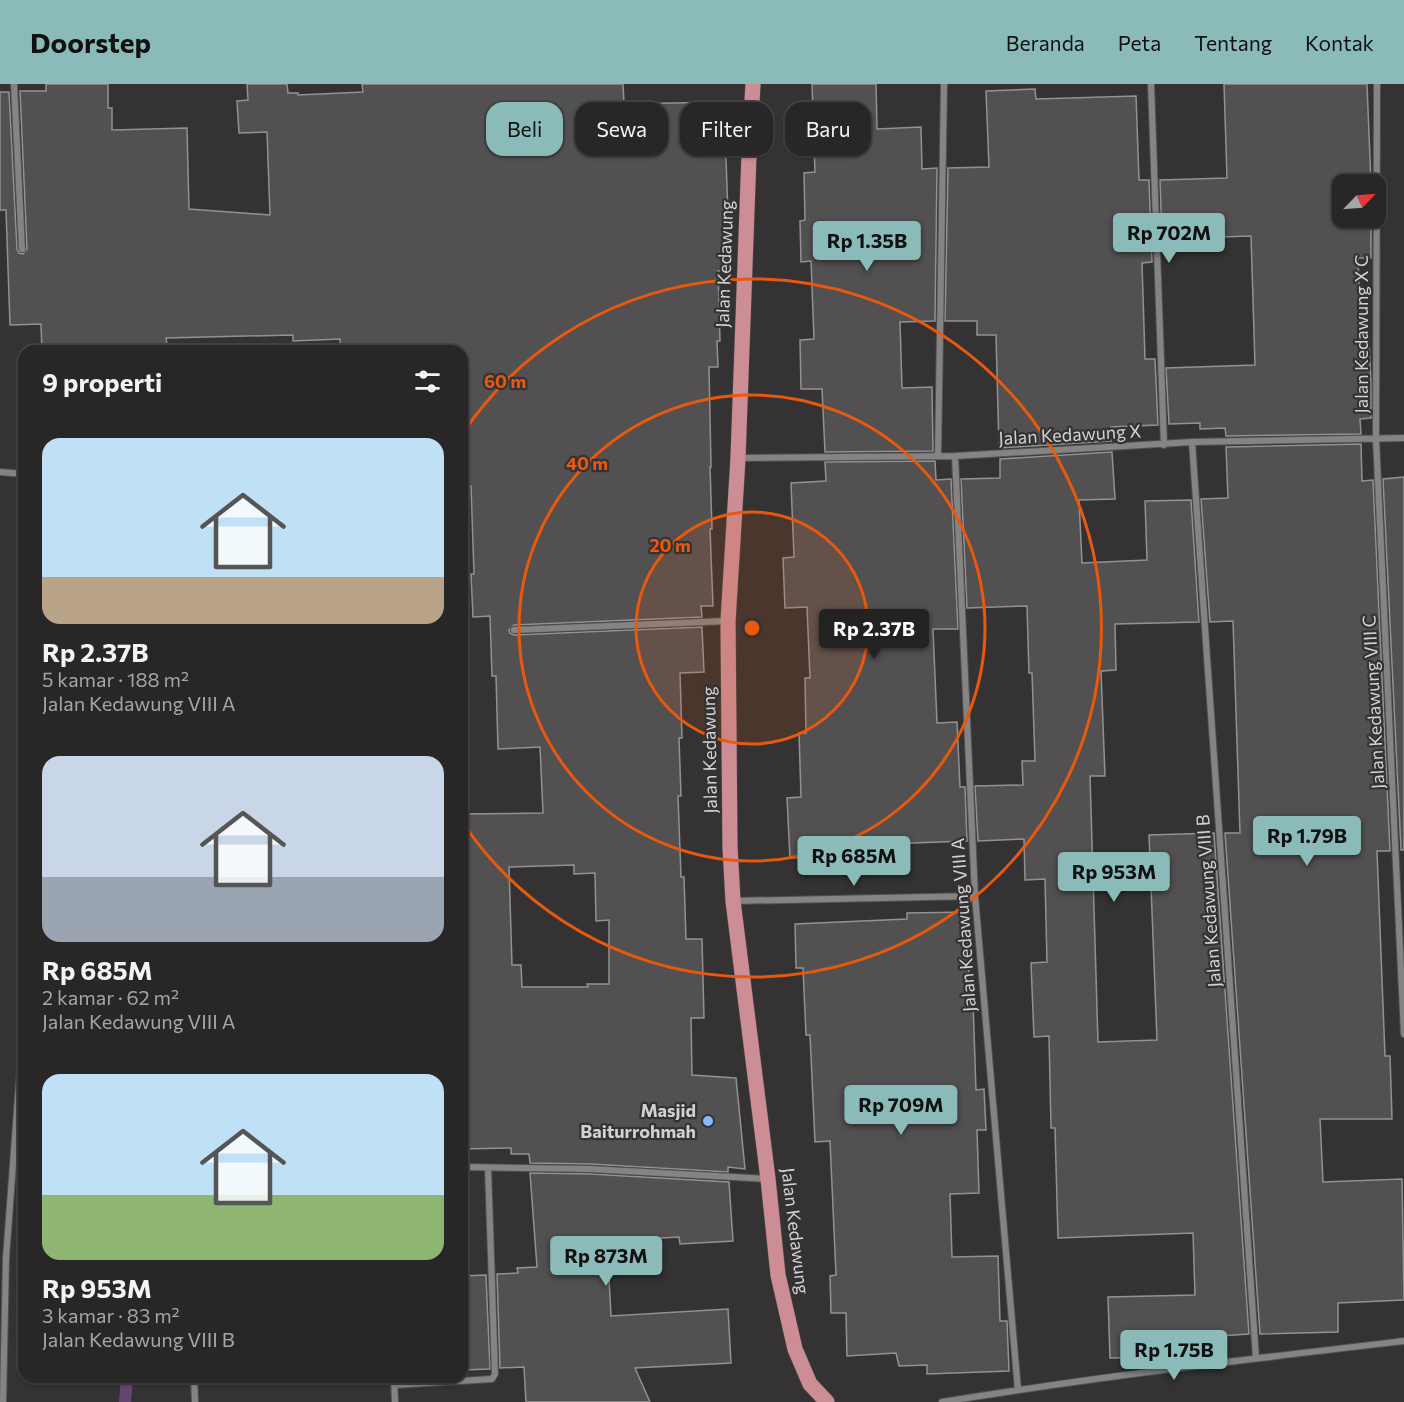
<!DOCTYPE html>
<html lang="id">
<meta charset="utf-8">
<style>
body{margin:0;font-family:Commissioner,sans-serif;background:#343232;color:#f1f3f6;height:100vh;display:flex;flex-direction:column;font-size:22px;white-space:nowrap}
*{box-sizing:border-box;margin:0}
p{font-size:20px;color:#a5a5a7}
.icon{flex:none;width:33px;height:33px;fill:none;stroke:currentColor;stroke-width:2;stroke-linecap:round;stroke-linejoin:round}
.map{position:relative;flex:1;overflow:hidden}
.side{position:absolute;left:18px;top:261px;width:450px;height:1038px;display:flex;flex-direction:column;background:#282626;border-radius:18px;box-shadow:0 2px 4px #0004,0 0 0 2px #444343}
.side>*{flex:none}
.top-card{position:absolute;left:486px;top:18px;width:570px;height:54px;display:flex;gap:12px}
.needle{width:39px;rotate:65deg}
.fabs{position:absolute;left:1332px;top:90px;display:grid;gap:12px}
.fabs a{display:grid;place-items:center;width:54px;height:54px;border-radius:12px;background:#282626;box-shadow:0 2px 4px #0004,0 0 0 2px #444343;font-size:30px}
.price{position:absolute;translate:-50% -51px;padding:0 14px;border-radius:6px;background:#8bbbb9;color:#111;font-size:20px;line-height:39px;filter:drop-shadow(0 2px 3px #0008)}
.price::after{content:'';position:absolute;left:50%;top:36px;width:18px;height:14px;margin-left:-9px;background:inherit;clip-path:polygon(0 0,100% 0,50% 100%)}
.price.on{background:#222;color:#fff}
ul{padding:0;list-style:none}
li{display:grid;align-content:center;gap:12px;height:318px;padding:0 24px}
li span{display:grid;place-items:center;height:186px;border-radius:18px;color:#555}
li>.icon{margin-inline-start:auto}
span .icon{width:108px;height:108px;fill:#fffc;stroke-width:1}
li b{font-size:26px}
h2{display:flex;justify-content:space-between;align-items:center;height:72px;padding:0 24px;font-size:26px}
.pill{padding:0 21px;border-radius:18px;background:#282626;box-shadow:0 2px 4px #0004,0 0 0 2px #444343;font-size:21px;line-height:54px}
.pill.on{background:#8bbbb9;color:#111}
header{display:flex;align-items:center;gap:36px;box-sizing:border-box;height:84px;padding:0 30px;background:#8bbbb9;color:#111}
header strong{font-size:28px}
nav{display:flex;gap:33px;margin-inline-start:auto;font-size:21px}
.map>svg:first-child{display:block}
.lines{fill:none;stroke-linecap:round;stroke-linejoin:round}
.stream{stroke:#634773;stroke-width:12}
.building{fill:#535052;stroke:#949193;stroke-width:1.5;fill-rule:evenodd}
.minor-casing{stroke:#535152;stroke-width:8}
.primary-casing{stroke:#535152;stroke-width:16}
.minor{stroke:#868384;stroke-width:6}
.primary{stroke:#cc8d94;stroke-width:15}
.ring{fill:none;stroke:#e8590c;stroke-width:3}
.poi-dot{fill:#84bcfb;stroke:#353233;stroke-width:2}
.labels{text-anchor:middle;stroke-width:4.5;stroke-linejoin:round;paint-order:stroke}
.street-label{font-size:18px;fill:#d3d1d2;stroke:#353233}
.poi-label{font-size:18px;font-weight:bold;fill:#d3d1d2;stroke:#353233;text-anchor:end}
.centre{fill:#e8590c;stroke:#353233;stroke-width:3}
.ring-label{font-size:18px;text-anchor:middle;font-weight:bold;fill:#e8590c;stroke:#353233;stroke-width:4.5;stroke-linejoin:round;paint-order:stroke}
</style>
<header>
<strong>Doorstep</strong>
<nav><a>Beranda</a><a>Peta</a><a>Tentang</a><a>Kontak</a></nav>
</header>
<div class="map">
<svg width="1404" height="1318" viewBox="0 0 1404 1318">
<rect width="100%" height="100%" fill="#353233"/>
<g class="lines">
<path class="stream" d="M125,1318L127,1293"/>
</g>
<path class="building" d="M46,0H108V24H112V46L187,44L189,125L270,131L267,48L239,49L237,17L248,16L247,0H287L288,9H298V11L363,8L362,0H623L624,20L724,18L730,186L718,187L720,257H717L718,283H709L711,383H710L712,445H710L713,522H701L702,533L514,541L509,546L510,549L514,551L702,543L704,588L680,589L682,654H679L681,712H678L681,793H684L686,855H702L704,934H691L692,991L736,994L745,1085L728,1083V1088L590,1080L530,1079L529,1070H511V1064L462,1065V730L543,729L540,663L498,665L496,592H492L490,532L473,533L471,490H474L471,402L462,403V267H341L340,255L293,257V251L166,254L167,261L90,262L91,267H42L41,240L10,241L6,126H0V8H9L17,165L19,169L23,170L27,165L20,7H46ZM574,781V790L595,789L596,837L609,836V900H587L588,903H522L521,881H512L509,783Z
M812,0H876L877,45L921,43L922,85L937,84L935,237L900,238L902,304L932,303L933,367L825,368L822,305H801L800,256L814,255L811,177L801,178L800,137L805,136L804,89L815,88Z
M1224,0H1367L1371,100H1342V134H1371V174H1358L1361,256H1369L1371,301V334L1360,335L1361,350L1226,352L1225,344L1200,345V339L1169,340L1166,284L1255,281L1251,152L1162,155L1160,96L1227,94Z
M1035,5L1036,15L1136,12L1139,96H1149L1152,178L1142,179L1145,275H1155L1158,341L1111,343V357L999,364L996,251H977V237H945L948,84L989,83L986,7Z
M1361,360L1362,397L1373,396L1390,767H1377L1385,972H1390L1392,1035H1320L1323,1098L1402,1095L1404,1216L1338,1219V1248L1260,1250L1225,749H1240L1233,537L1210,538L1201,415L1228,414L1226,363Z
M1112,368L1115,415L1079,416L1082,479L1147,476L1145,417L1191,416L1199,538L1115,540L1116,586L1101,587L1105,692H1090L1098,958L1157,956L1149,751L1214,749L1249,1250L1188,1254L1189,1272L1110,1274L1108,1213L1195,1211L1193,1149L1058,1154L1055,1044H1051L1049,952L1034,953L1031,879L1047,878L1045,795L1025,796L1024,755L978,757L975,702L1023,701L1022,677H1035L1032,589H1029L1027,522L967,524L961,395L1000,394V375Z
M935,377L936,396L951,395L958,545H933L937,639L957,638L960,703H965L967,757L885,760L886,771L790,774L787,714L801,713L799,649H806L805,594H810L807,523L785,524L783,474L794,473L791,399L826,397L825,378Z
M1404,393V766H1401L1383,395Z
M967,828L969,889H972L976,1006L984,1005L986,1046H977L979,1109L950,1110L952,1173L998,1172L1000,1237H1007L1009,1287L927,1290V1281L899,1282L896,1269L847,1272L846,1229H831L830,1192L836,1191L830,1057L815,1058L810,951H806L803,884H796L795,840L907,835V829Z
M530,1089L590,1090L729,1098L733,1157L680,1160L679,1153L607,1157L611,1232L728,1225L731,1279L635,1284L650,1318H526L524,1283L500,1284L497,1190L518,1189L517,1184L537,1183Z
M486,1191L490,1285L462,1286V1192Z"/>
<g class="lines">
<defs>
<path id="minor" d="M14,0L22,165
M1151,0L1164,361
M1377,0L1376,355L1404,950
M1192,358L1256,1274
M938,372L944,0
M955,372L975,812L1018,1306
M739,374L955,372L1192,358L1404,354
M0,388L24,390
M514,546L727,537
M733,817L975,812
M462,1083L590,1085L768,1095
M194,1293L195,1318
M394,1293L395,1318
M394,1301L492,1295L495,1290L488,1084
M3,1318L6,1174L24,933
M942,1318C1095,1293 1250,1275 1404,1257"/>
<path id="primary" d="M753,0L749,71L738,374L728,537L730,763L733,817L768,1095L778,1191L795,1265L810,1300L827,1318"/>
</defs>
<use href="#minor" class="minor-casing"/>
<use href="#primary" class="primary-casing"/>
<use href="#minor" class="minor"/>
<use href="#primary" class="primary"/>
</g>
<circle cx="752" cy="544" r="116" fill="#e8590c" fill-opacity=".12"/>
<g class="ring">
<circle cx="752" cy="544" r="116"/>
<circle cx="752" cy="544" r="233"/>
<path d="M463 349A349 349 0 1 1 463 739"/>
</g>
<circle class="poi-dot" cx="708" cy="1037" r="6"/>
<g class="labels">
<g class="street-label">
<text transform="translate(725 180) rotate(-88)" y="6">Jalan Kedawung</text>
<text transform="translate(1362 250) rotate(-90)" y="6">Jalan Kedawung X C</text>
<text transform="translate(1070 351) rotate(-3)" y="6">Jalan Kedawung X</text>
<text transform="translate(1374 618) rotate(-93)" y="6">Jalan Kedawung VIII C</text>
<text transform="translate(710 666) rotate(-91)" y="6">Jalan Kedawung</text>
<text transform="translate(1209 817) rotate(-94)" y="6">Jalan Kedawung VIII B</text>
<text transform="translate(964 841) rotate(-94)" y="6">Jalan Kedawung VIII A</text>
<text transform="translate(795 1147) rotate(83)" y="6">Jalan Kedawung</text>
</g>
<g class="poi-label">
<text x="696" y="1033">Masjid<tspan x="696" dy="21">Baiturrohmah</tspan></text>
</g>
</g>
<circle cx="752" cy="544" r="9" class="centre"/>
<g class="ring-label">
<text x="505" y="304">60 m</text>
<text x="587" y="386">40 m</text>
<text x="670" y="468">20 m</text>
</g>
</svg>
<div class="fabs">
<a><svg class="needle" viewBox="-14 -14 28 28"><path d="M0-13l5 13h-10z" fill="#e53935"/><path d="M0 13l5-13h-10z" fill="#a5a5a7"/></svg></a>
</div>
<b class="price" style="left:1169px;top:180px">Rp 702M</b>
<b class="price" style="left:867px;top:188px">Rp 1.35B</b>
<b class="price on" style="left:874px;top:576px">Rp 2.37B</b>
<b class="price" style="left:1307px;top:783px">Rp 1.79B</b>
<b class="price" style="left:854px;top:803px">Rp 685M</b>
<b class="price" style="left:1114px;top:819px">Rp 953M</b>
<b class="price" style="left:901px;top:1052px">Rp 709M</b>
<b class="price" style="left:606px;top:1203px">Rp 873M</b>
<b class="price" style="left:1174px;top:1297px">Rp 1.75B</b>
<div class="top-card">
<a class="pill on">Beli</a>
<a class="pill">Sewa</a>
<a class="pill">Filter</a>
<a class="pill">Baru</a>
</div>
<section class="side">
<h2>9 properti<svg class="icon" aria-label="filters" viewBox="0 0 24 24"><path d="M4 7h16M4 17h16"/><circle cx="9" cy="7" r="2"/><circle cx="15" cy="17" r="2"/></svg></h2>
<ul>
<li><span style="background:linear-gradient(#bfe0f5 75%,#b9a48a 0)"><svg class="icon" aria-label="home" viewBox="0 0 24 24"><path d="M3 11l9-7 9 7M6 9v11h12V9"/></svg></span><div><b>Rp 2.37B</b><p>5 kamar · 188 m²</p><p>Jalan Kedawung VIII A</p></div></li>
<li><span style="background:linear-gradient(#c9d6e8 65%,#9aa5b1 0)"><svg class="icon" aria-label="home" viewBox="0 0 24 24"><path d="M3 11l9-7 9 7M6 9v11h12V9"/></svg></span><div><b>Rp 685M</b><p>2 kamar · 62 m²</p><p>Jalan Kedawung VIII A</p></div></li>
<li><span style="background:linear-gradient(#bfe0f5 65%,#8fb573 0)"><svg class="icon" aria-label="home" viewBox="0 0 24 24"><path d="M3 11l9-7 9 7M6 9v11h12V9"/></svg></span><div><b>Rp 953M</b><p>3 kamar · 83 m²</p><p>Jalan Kedawung VIII B</p></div></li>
</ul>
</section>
</div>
